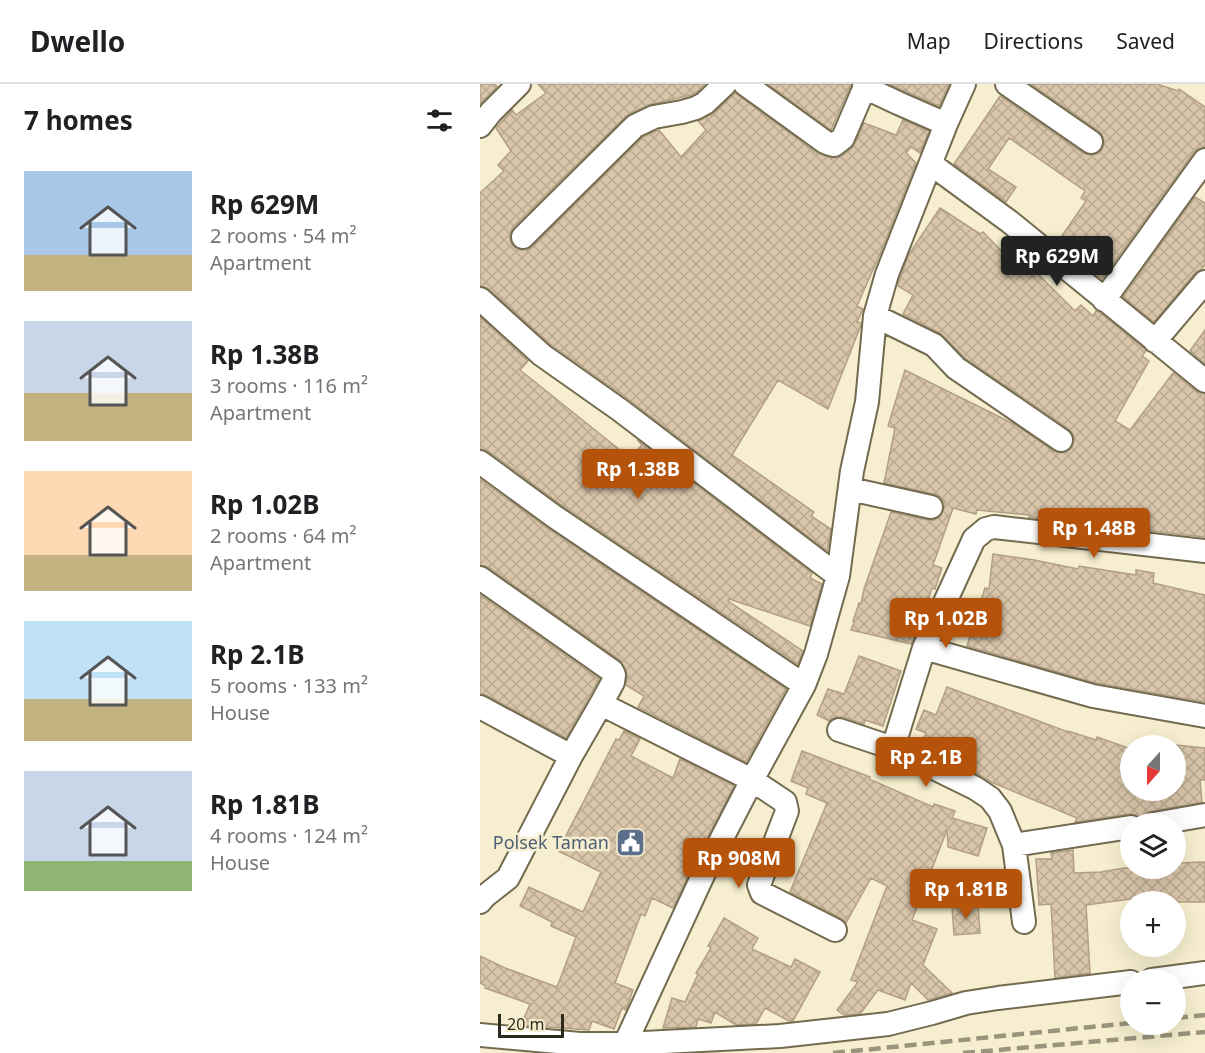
<!DOCTYPE html>
<meta charset="utf-8">
<style>
body{margin:0;font-family:"Noto Sans",sans-serif;background:#f6f6f6;color:#202124;height:100vh;display:flex;flex-direction:column;font-size:22px;white-space:nowrap}
*{box-sizing:border-box;margin:0}
p{font-size:20px;color:#757577}
.icon{flex:none;width:33px;height:33px;fill:none;stroke:currentColor;stroke-width:2;stroke-linecap:round;stroke-linejoin:round}
.map{position:relative;flex:1;overflow:hidden}
.side{display:flex;flex-direction:column;background:#fff;width:480px}
.side>*{flex:none}
.needle{width:39px;rotate:201deg}
.buttons{position:absolute;left:640px;top:651px;display:grid;gap:12px}
.buttons a{display:grid;place-items:center;width:66px;height:66px;border-radius:50%;background:#fff;box-shadow:0 6px 24px #0002;font-size:30px}
.scale{position:absolute;left:18px;bottom:15px;width:66px;box-sizing:border-box;padding-left:6px;border:3px solid #2c291d;border-top:0;font-size:16px;line-height:21px;white-space:nowrap;color:#2c291d;-webkit-text-stroke:4px #f6eece;paint-order:stroke}
.price{position:absolute;translate:-50% -51px;padding:0 14px;border-radius:6px;background:#b45309;color:#fff;font-size:20px;line-height:39px;filter:drop-shadow(0 2px 3px #0008)}
.price::after{content:'';position:absolute;left:50%;top:36px;width:18px;height:14px;margin-left:-9px;background:inherit;clip-path:polygon(0 0,100% 0,50% 100%)}
.price.active{background:#222;color:#fff}
ul{padding:0;list-style:none}
li{display:flex;align-items:center;gap:18px;height:150px;padding:0 24px}
li span{display:grid;place-items:center;flex:none;width:168px;height:120px;border-radius:0px;color:#555}
li>.icon{margin-inline-start:auto}
span .icon{width:72px;height:72px;fill:#fffc;stroke-width:1}
li b{font-size:26px}
h2{display:flex;justify-content:space-between;align-items:center;height:72px;padding:0 24px;font-size:26px}
header{display:flex;align-items:center;gap:36px;box-sizing:border-box;height:84px;padding:0 30px;background:#fff;border-bottom:2px solid #e0e0e0}
header strong{font-size:28px}
nav{display:flex;gap:33px;margin-inline-start:auto;font-size:21px}
main{display:flex;flex:1;min-height:0}
.map>svg:first-child{display:block}
.building{fill:url(#building-cross-hatch);stroke:#b29f85;stroke-width:1.5}
.lines{fill:none;stroke-linecap:round;stroke-linejoin:round}
.minor-casing{stroke:#736b4f;stroke-width:26}
.minor{stroke:#fff;stroke-width:22}
.rail{stroke:#9a947d;stroke-width:4.5;stroke-dasharray:12 6;stroke-linecap:butt}
.labels{text-anchor:middle;stroke-width:5;stroke-linejoin:round;paint-order:stroke}
.service-label{font-size:18px;fill:#4e5e75;stroke:#f6eece;text-anchor:end}
</style>
<header>
<strong>Dwello</strong>
<nav><a>Map</a><a>Directions</a><a>Saved</a></nav>
</header>
<main>
<section class="side">
<h2>7 homes<svg class="icon" aria-label="filters" viewBox="0 0 24 24"><path d="M4 7h16M4 17h16"/><circle cx="9" cy="7" r="2"/><circle cx="15" cy="17" r="2"/></svg></h2>
<ul>
<li><span style="background:linear-gradient(#a9c7e8 70%,#c2b280 0)"><svg class="icon" aria-label="home" viewBox="0 0 24 24"><path d="M3 11l9-7 9 7M6 9v11h12V9"/></svg></span><div><b>Rp 629M</b><p>2 rooms · 54 m²</p><p>Apartment</p></div></li>
<li><span style="background:linear-gradient(#c9d6e8 60%,#c2b280 0)"><svg class="icon" aria-label="home" viewBox="0 0 24 24"><path d="M3 11l9-7 9 7M6 9v11h12V9"/></svg></span><div><b>Rp 1.38B</b><p>3 rooms · 116 m²</p><p>Apartment</p></div></li>
<li><span style="background:linear-gradient(#ffd9b3 70%,#c2b280 0)"><svg class="icon" aria-label="home" viewBox="0 0 24 24"><path d="M3 11l9-7 9 7M6 9v11h12V9"/></svg></span><div><b>Rp 1.02B</b><p>2 rooms · 64 m²</p><p>Apartment</p></div></li>
<li><span style="background:linear-gradient(#bfe0f5 65%,#c2b280 0)"><svg class="icon" aria-label="home" viewBox="0 0 24 24"><path d="M3 11l9-7 9 7M6 9v11h12V9"/></svg></span><div><b>Rp 2.1B</b><p>5 rooms · 133 m²</p><p>House</p></div></li>
<li><span style="background:linear-gradient(#c9d6e8 75%,#8fb573 0)"><svg class="icon" aria-label="home" viewBox="0 0 24 24"><path d="M3 11l9-7 9 7M6 9v11h12V9"/></svg></span><div><b>Rp 1.81B</b><p>4 rooms · 124 m²</p><p>House</p></div></li>
</ul>
</section>
<div class="map">
<svg width="725" height="969" viewBox="0 0 725 969">
<defs>
<pattern id="building-cross-hatch" width="8" height="8" patternUnits="userSpaceOnUse" patternTransform="scale(1.5)"><rect width="8" height="8" fill="#d9c5aa"/><path d="M0 0l8 8M0 8l8-8" fill="none" stroke="#baa992"/></pattern>
</defs>
<rect width="100%" height="100%" fill="#f6eece"/>
<path class="building" d="M0,0H15L17,3L0,20Z
M58,0H225L217,8L211,11L168,21L146,32L33,143L30,150V157L34,163L40,166H47L52,163L163,53L179,46L201,73L226,46L218,37L234,29L255,9L337,69L351,74H356L362,72L372,64L375,59L384,39L416,51L423,36L449,47L440,69L431,63L426,69L436,79L400,170L377,222L383,225L377,238L381,239V241L348,325L298,296L252,371L334,428L331,432L351,445L347,467L148,315L70,260L9,205L0,202V109L24,87L18,81L31,67L16,44L32,26L36,31L66,9Z
M288,0H371L351,46Z
M409,0H469L459,22Z
M551,0H677L698,7L699,5L725,23V63L719,64L714,68L622,195L577,159L606,117L601,114L605,107L529,54L508,85L536,103L526,118L474,80L520,12L603,69L610,71L617,70L622,66L624,58L623,53L619,47Z
M715,113L725,119V180L722,185L715,189L674,238L643,213Z
M460,124L500,150L503,148L541,187L545,184L552,193L556,188L595,227L601,221L613,232L616,227L619,228L665,265L666,267L662,272L669,277L635,337L650,346L693,289L716,307L725,310V453L626,442L616,436L614,441L549,433V431L497,426L496,430L473,424L453,481L462,484L455,505L452,504L439,543L431,560L371,546L374,538L373,537L379,519L381,520L384,505L411,428L448,436H454L460,433L464,425V418L460,413L454,410L404,399L415,344L408,342L425,286L536,341L574,367L581,369L587,368L592,363L594,356L593,350L589,345L485,274L460,249L423,230L433,211L418,202L420,194L429,170Z
M0,233L48,277L40,286L150,374L162,361L157,356L332,489L330,494L342,500L330,542L249,515L248,517L323,567L318,580L83,422L8,367L0,365Z
M725,246V280L710,267Z
M0,395L67,444L306,605L266,678L158,623L164,612L146,601L147,593L146,586L140,576L8,483L0,481Z
M513,470L554,476L598,485L599,482L656,491V486L674,489L673,499L725,511V618L616,599L487,562L505,504L509,505Z
M0,511L119,595L86,654L6,611L0,610Z
M379,572L421,587L403,642L385,636L384,640L363,633H356L349,637L337,631L348,605L364,610Z
M467,603L588,648V647L616,656L617,653L651,665V706H696V661L725,664V696H720L722,718L672,727L666,729L662,735L656,731L649,730L595,738L597,734L511,698L501,692L440,662L446,649L436,645L444,626L456,631Z
M144,647L160,655L151,672L193,694L200,675L254,702L212,783L193,824L172,814L165,832L161,830L135,899L153,906L146,926L142,924L134,945L112,937L109,946L41,941L50,920L5,904L6,902L0,899V872L25,884L77,903L96,853L71,842L72,838L40,822L49,803L103,828L121,788L78,767L136,655L139,656Z
M322,667L390,693L389,695L453,723L454,720L475,727L472,734L507,744L498,772L468,763L467,746L432,836L457,845L443,881L472,909L448,916L431,899L425,916L398,906L380,930L364,931L357,926L378,898L371,896L407,802L391,794L366,839L361,834L310,808L347,719L326,710L328,704L311,697Z
M593,766L594,789L621,788L644,784H696V779L725,778V818H675V814L658,816V814L606,821L610,889L575,894L571,820L559,821L556,775H572L571,769Z
M498,820L500,849L474,851L472,823Z
M244,834L278,854L272,865L311,883L315,875L340,888L313,937H309L285,924L276,940L256,941L235,928L231,939L218,935L216,943L183,944L192,914L205,918L218,890L216,889L231,864L228,862Z"/>
<g class="lines">
<defs>
<path id="minor" d="M265,0L345,58L350,60L354,61L363,54L386,0
M527,0L611,58
M384,3L418,19L466,40
M0,42L11,28L39,0
M451,80L530,138L725,297
M43,153L155,42L174,33L202,28L216,24L225,19L245,0
M0,215L62,271L140,326L358,492
M624,216L725,76
M395,232L454,261L476,284L581,356
M675,257L725,198
M0,378L75,433L324,601
M370,405L451,423
M0,494L132,587L134,591L133,598L121,620L91,672L0,623
M444,564L613,612L725,632
M121,620L272,696L305,718L307,727L279,801L282,809L355,846
M359,646L413,664L495,704L510,714L520,727L534,761L544,838
M413,664L444,564L494,455L506,445L514,443L725,467
M674,740L725,731
M534,761L651,743
M0,818L5,812L28,794L91,672
M672,896L725,889
M0,951L100,960H145L300,952L408,940L452,929L486,919L518,914L651,898
M145,969V960L224,789L272,696L324,601L336,570L358,492L372,387L387,318L395,232L407,190L466,40L484,0"/>
</defs>
<use href="#minor" class="minor-casing"/>
<use href="#minor" class="minor"/>
<path class="rail" d="M696,934L725,931
M353,969L651,939
M483,969L725,948"/>
</g>
<defs>
<symbol id="civic-square" viewBox="-11 -11 22 22"><rect x="-9" y="-9" width="18" height="18" rx="4" fill="#5c6f8a" stroke="#f6eece"/><path d="M-.6-6.5H3V-4.5H.6V-3L4-1V1h2V6H-6V1h2V-1L-.6-3ZM-1.2 2.5V6h2.4V2.5Z" fill="#fff"/></symbol>
</defs>
<g fill-rule="evenodd">
<use href="#civic-square" x="134" y="742" width="33" height="33"/>
</g>
<g class="labels">
<g class="service-label">
<text x="129" y="765">Polsek Taman</text>
</g>
</g>
</svg>
<div class="buttons">
<a><svg class="needle" viewBox="-14 -14 28 28"><path d="M0-13l5 13h-10z" fill="#e53935"/><path d="M0 13l5-13h-10z" fill="#757577"/></svg></a>
<a><svg class="icon" aria-label="layers" viewBox="0 0 24 24"><path d="M12 4l9 5-9 5-9-5zM3 14l9 5 9-5"/></svg></a>
<a>+</a>
<a>−</a>
</div>
<div class="scale">20 m</div>
<b class="price active" style="left:577px;top:203px">Rp 629M</b>
<b class="price" style="left:158px;top:416px">Rp 1.38B</b>
<b class="price" style="left:614px;top:475px">Rp 1.48B</b>
<b class="price" style="left:466px;top:565px">Rp 1.02B</b>
<b class="price" style="left:446px;top:704px">Rp 2.1B</b>
<b class="price" style="left:259px;top:805px">Rp 908M</b>
<b class="price" style="left:486px;top:836px">Rp 1.81B</b>
</div>
</main>
